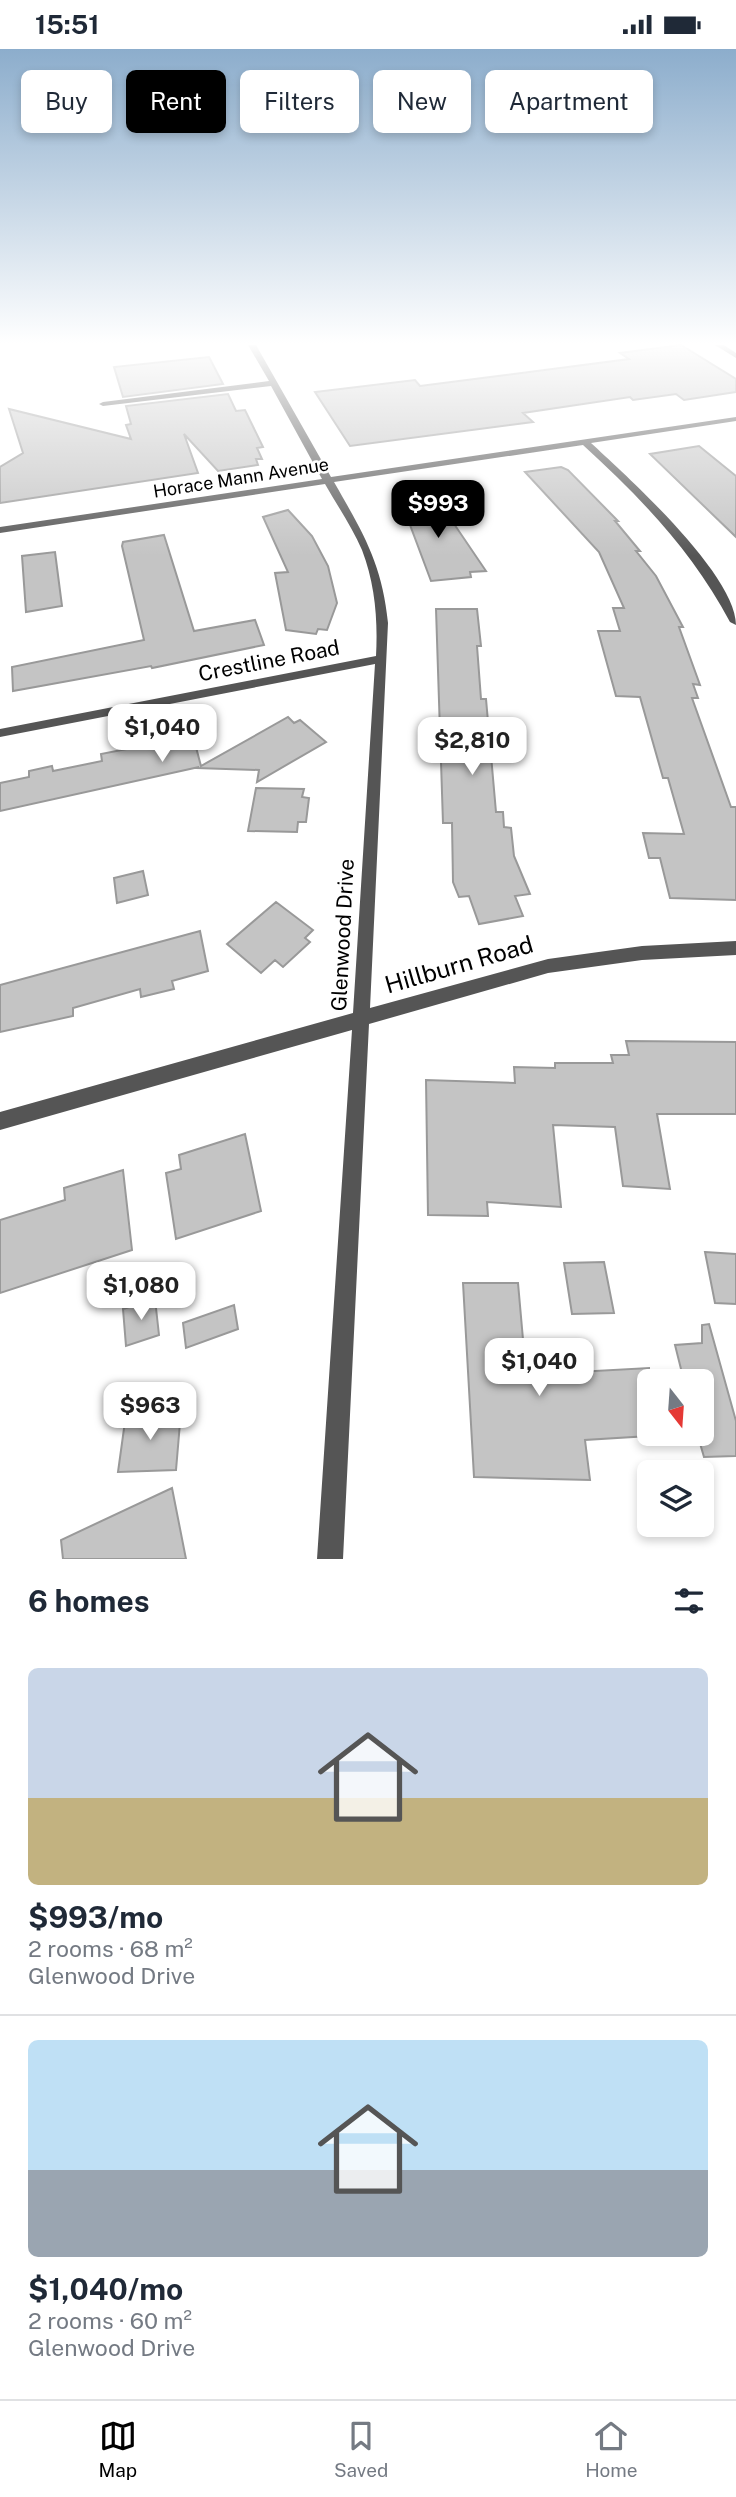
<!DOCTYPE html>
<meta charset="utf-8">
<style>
body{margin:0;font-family:"Public Sans",sans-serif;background:#f6f6f7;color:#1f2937;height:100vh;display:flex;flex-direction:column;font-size:26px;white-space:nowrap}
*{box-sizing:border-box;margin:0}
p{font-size:23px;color:#747a83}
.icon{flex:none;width:38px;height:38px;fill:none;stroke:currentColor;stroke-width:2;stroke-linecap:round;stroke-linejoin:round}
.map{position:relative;height:1510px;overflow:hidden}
.sheet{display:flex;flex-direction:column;background:#fff;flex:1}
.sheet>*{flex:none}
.guide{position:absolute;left:21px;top:21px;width:695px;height:63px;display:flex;gap:14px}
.needle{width:46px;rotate:163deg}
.fabs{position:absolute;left:637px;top:1320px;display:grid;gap:14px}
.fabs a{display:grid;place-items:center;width:77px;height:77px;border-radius:10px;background:#fff;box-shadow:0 4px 10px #0003;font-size:35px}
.price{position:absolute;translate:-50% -60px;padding:0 16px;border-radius:14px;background:#fff;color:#222;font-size:23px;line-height:46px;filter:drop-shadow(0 2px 4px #0008)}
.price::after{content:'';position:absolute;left:50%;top:42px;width:21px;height:16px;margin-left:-10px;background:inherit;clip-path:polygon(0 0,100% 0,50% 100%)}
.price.selected{background:#000;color:#fff}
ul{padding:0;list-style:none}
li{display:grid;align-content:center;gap:14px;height:371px;padding:0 28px}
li+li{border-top:2px solid #e0e1e3}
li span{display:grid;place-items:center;height:217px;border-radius:10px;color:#555}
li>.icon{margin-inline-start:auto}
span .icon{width:126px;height:126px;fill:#fffc;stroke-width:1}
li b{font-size:30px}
h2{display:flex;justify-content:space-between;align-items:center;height:84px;padding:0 28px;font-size:30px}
.chip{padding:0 24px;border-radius:10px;background:#fff;box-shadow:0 4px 10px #0003;font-size:24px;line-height:63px}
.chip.selected{background:#000;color:#fff}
.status{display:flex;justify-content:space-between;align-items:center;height:49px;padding:0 35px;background:#fff;direction:ltr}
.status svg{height:19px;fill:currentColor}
.tabs{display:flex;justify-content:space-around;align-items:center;height:98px;border-top:2px solid #e0e1e3;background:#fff;font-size:19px;color:#747a83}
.tabs a{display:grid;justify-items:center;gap:4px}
.tabs .selected{color:#000}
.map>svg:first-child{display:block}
.building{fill:#c4c4c4;stroke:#999;stroke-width:2}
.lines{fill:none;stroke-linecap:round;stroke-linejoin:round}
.minor{fill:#555;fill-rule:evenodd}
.labels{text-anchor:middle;stroke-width:5;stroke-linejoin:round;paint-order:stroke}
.far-street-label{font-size:18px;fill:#000;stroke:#fff}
.street-label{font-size:21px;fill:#000;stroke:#fff}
.near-street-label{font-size:24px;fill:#000;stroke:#fff}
</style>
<div class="status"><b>15:51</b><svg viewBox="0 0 49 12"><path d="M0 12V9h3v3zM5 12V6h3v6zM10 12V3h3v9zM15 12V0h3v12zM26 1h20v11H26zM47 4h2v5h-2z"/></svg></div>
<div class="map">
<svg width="736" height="1510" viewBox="0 0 736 1510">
<rect width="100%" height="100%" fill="#fff"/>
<path class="building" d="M681,296L736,330V343L684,351L676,345L633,351L630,348L523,364L533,373L350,397L315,343L415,331L420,337L498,327L629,310L620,304Z
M209,308L223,335L123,348L114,318Z
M228,345L236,362L245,361L263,398L257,399L262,410H256L258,416L218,422L184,385L198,424L0,454V418L23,404L9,360L131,390L126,376L131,375L126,357Z
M699,397L736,427V488L650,405Z
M561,418L568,421L618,472H615L640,502H636L656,527L683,578H679L700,636L693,635L698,649H692L731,758H736V851L670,849L660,809H649L643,784L684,785L668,729H663L640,648L616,647L598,582H620L613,559H624L599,503L525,423Z
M398,443H428L433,469L448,466L486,522L470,523L471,528L431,532L410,476L400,460Z
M288,461L312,487L328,517L337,554L327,581L318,580L316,585L286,581L275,524L288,523L263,468Z
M164,486L194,582L255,571L264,596L152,619L151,617L13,642L12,618L144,591L122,497L123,493Z
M55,503L62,557L26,563L22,507Z
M436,560H477L481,597H477L481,650H486L496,763H503L504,778L511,779L514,807L530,845L515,847L523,867L479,875L469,847L459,848L453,833L452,774H443Z
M288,668L294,674L300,671L326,693L257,733L259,721L196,719L199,718L0,762V734L29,728V722L52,717L53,722L102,712L101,705L193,687L201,717Z
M256,739L304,740L302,748L309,749L306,773H298L297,783L248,782Z
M143,822L148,846L117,854L114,829Z
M276,853L313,881L305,889L310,893L283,918L275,911L261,924L227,895Z
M200,882L208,922L172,932L174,940L141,948L140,940L73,959V967L0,983V936Z
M626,992L736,993V1065H657L670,1140L623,1137L615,1078L553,1076L561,1158L487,1153L488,1167L428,1166L426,1031L515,1034L514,1018L555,1019V1014H613L611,1006H629Z
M245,1085L261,1162L176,1190L166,1124L181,1120L179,1106Z
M123,1121L132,1201L0,1244V1171L65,1151L64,1139Z
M705,1203L736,1205V1255L715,1254Z
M604,1213L614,1264L572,1265L564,1214Z
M463,1234H518L525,1313H575L577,1323L649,1319V1387L585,1391L590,1431L474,1428Z
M155,1250L159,1286L126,1297L123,1260Z
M234,1256L238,1280L186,1299L183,1274Z
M709,1275L736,1372V1407L704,1408L697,1384H702V1332H684L675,1296L702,1294V1276Z
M181,1362L176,1421L118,1423L126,1365Z
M172,1439L186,1510H63L61,1491Z"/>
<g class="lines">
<path class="minor" d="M248,296H256L331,428L736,368V372L591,394C629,429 736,526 736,576L730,573C693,503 641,449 583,396L334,433C363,484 382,514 388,574L370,959L548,910L642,897L736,892V906L642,911L548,924L369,975L343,1510H317L352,981L0,1081V1063L353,964L375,615L0,688V680L376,607C378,571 375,535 362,501C352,478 337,456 325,435L0,484V478L322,430L271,337L103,357L99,355L103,353L269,332Z
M715,296H724L736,304V309Z"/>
</g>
<linearGradient id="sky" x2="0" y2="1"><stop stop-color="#8cadcc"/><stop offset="0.58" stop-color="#fff"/><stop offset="1" stop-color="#fff" stop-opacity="0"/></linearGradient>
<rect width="736" height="507" fill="url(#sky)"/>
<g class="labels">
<g class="far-street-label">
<text transform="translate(241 429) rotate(-9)" y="6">Horace Mann Avenue</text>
</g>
<g class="street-label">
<text transform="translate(269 612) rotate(-11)" y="7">Crestline Road</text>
<text transform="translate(343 886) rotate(-87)" y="7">Glenwood Drive</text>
</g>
<g class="near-street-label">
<text transform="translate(459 916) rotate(-16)" y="8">Hillburn Road</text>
</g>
</g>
</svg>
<div class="fabs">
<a><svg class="needle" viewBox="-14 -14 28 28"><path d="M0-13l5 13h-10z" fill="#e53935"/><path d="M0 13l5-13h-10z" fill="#747a83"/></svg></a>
<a><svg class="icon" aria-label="layers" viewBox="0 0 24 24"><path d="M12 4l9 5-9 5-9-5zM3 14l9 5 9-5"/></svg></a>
</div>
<b class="price selected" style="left:438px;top:491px">$993</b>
<b class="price" style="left:162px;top:715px">$1,040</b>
<b class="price" style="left:472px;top:728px">$2,810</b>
<b class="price" style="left:141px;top:1273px">$1,080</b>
<b class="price" style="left:539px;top:1349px">$1,040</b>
<b class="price" style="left:150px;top:1393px">$963</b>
<div class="guide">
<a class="chip">Buy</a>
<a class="chip selected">Rent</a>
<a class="chip">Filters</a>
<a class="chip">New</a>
<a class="chip">Apartment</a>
</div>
</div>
<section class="sheet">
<h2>6 homes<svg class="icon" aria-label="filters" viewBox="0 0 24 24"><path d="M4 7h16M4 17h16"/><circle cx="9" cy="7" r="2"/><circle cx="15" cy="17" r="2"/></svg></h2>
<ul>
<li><span style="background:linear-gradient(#c9d6e8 60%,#c2b280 0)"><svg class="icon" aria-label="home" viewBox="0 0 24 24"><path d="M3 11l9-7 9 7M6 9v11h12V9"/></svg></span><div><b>$993/mo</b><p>2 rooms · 68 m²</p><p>Glenwood Drive</p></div></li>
<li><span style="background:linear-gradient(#bfe0f5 60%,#9aa5b1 0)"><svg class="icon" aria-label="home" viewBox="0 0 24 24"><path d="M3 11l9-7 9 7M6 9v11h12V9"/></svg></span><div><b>$1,040/mo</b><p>2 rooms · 60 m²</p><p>Glenwood Drive</p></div></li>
</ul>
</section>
<nav class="tabs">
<a class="selected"><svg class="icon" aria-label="map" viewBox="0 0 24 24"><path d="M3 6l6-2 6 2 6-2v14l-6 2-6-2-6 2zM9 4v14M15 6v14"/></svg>Map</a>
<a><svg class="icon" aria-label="saved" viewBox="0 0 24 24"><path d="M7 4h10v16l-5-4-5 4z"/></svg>Saved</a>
<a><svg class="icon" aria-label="home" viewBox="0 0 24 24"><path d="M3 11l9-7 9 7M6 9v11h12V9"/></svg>Home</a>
</nav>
